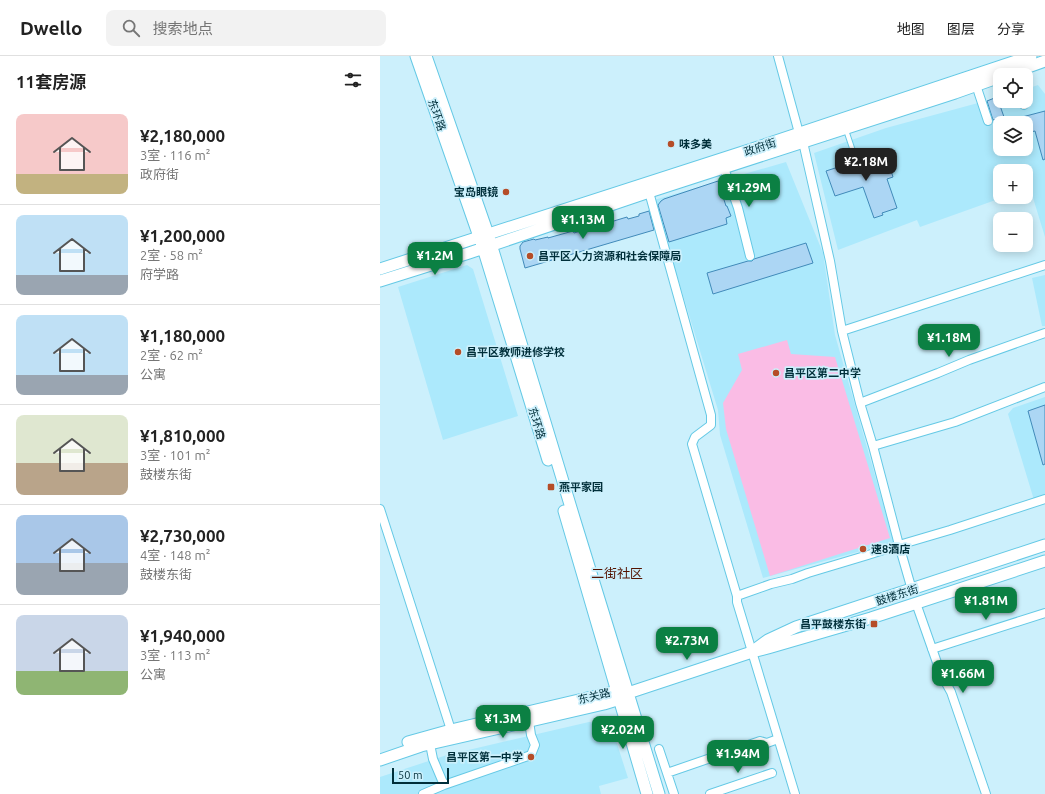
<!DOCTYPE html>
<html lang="zh">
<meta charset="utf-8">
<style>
body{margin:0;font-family:Ubuntu,"Noto Sans SC",sans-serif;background:#f2f2f2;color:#222;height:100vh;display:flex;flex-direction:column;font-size:15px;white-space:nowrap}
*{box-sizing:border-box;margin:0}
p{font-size:13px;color:#767676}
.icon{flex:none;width:22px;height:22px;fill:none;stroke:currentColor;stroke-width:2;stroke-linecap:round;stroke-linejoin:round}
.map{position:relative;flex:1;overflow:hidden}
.drawer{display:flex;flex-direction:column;background:#fff;width:380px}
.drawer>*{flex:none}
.tools{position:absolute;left:613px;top:12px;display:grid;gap:8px}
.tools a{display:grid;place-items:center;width:40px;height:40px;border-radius:8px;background:#fff;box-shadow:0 2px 10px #0003;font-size:20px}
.scale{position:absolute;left:12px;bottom:10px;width:57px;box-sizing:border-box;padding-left:4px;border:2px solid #002f3a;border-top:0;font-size:11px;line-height:14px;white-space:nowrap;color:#002f3a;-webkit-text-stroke:3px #ccf0fc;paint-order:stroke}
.price{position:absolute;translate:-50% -34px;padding:0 9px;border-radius:8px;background:#0b8043;color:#fff;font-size:13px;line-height:26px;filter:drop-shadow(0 1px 2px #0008)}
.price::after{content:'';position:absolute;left:50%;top:24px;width:12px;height:9px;margin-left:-6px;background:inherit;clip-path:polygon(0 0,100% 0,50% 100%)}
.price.on{background:#222;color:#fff}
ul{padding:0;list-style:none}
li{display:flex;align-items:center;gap:12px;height:100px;padding:0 16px}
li+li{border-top:1px solid #e0e0e0}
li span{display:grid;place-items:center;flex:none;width:112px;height:80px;border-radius:8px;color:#555}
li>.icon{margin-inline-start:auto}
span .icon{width:48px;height:48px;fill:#fffc;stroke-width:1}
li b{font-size:17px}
h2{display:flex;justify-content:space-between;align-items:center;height:48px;padding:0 16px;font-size:17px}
header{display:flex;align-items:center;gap:24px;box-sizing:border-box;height:56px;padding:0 20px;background:#fff;border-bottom:1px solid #e0e0e0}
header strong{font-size:19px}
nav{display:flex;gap:22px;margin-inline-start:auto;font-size:14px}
.search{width:280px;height:36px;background:#f2f2f2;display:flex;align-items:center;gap:10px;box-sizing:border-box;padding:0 14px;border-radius:8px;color:#767676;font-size:15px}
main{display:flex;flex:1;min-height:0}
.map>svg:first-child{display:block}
.built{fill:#ace9fc;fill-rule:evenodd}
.green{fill:#fabce5}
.building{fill:#acd6f4;stroke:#418ab9}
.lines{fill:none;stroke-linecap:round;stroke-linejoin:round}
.lane-casing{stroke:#65c9e5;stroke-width:6}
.street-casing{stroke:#65c9e5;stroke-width:10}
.secondary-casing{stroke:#65c9e5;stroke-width:13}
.lane{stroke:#fff;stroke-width:4}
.street{stroke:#fff;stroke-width:8}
.secondary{stroke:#fff;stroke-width:11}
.poi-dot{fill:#b54d28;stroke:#ccf0fc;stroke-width:1.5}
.labels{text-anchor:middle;stroke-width:3.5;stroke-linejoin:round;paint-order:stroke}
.street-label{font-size:11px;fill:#002f3a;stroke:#ccf0fc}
.poi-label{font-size:11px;font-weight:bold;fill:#002f3a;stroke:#ccf0fc;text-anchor:start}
.quarter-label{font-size:13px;fill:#541300;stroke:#ccf0fc}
</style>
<header>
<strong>Dwello</strong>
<div class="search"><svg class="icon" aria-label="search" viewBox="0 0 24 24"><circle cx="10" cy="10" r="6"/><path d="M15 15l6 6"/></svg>搜索地点</div>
<nav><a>地图</a><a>图层</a><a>分享</a></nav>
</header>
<main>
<section class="drawer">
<h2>11套房源<svg class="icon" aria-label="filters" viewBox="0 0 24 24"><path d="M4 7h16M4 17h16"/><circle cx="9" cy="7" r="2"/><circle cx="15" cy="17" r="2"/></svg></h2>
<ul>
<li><span style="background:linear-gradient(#f6c9c9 75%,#c2b280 0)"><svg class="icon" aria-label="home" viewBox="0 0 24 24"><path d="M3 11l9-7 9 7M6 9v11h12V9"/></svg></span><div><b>¥2,180,000</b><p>3室 · 116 m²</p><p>政府街</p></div></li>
<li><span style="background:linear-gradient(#bfe0f5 75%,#9aa5b1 0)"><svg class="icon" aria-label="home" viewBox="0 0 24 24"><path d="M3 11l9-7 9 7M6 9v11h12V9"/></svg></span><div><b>¥1,200,000</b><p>2室 · 58 m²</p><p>府学路</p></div></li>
<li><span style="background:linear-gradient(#bfe0f5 75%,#9aa5b1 0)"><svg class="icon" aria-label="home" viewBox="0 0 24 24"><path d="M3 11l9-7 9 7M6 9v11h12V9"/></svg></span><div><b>¥1,180,000</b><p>2室 · 62 m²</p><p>公寓</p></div></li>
<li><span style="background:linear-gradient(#dfe7d0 60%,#b9a48a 0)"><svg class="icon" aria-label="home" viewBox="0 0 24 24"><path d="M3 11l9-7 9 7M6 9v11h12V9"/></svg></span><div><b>¥1,810,000</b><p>3室 · 101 m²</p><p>鼓楼东街</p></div></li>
<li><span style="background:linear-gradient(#a9c7e8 60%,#9aa5b1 0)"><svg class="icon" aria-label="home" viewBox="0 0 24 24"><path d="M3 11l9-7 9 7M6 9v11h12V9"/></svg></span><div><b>¥2,730,000</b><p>4室 · 148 m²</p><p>鼓楼东街</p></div></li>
<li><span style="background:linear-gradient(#c9d6e8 70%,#8fb573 0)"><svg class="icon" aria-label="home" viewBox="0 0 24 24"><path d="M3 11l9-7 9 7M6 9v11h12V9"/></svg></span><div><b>¥1,940,000</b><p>3室 · 113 m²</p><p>公寓</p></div></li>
</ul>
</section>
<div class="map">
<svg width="665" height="738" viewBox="0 0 665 738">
<rect width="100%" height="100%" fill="#ccf0fc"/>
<path class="built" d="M658,29L665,38V181L650,132L646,133V115H620V141H624L540,171L537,164L458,194L434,97L506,72L620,41V45H646V33ZM620,67H646V93H620Z
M406,106L443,197L455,279L514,486L383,522L340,379L338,354L274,144Z
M87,209L93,213L138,360L63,384L18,231Z
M665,219V270H662L652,222Z
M665,341V440L654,444L628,358L633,352Z
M209,666L231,669L248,722L219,730L221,738H0V721L67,699Z"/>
<path class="green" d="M407,284L411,298L455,301L510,482L390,520L346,373L343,347L362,314L358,298Z"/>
<path class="building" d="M617,41L624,61L613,64L607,45Z
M665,55V103L663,104L655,75L646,77V67H627V65Z
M505,96L513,121L507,123L517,152L502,157L503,159L494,162L483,131L455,140L446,115Z
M338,125L346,150H347L351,160L346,162L347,168L289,186L278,149L281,145L284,143Z
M269,155L274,174L145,212L140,193V190L143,186L154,183L155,184L168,181V182L193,175L194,177L247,161L248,163L259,160V158Z
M426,187L433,207L333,238L327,217L368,205H372L374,203Z
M665,349V408L663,409L648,355Z"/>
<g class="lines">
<defs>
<path id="lane" d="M466,74L473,95"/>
<path id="street" d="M398,0L419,77
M596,29L608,65
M643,45L644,49
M423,86L450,205L462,275L480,347L493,390L519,489L532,534
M344,112L358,152L370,200
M269,136L331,359V369L315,381L312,388L357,540V546L415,738
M462,275L665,209
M480,347L558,317L589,304L665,277
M493,390L575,366L665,331
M0,453L71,674
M357,540L391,528L412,523L428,517L488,499L519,489L570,474L665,443
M536,547L561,618L571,636L606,738
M552,593L665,557
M50,688L53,703L64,729
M279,693L294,738
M287,717L380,685L387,687L398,683
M43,738L64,729L151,699L155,689L151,679L149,665
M330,738L392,717"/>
<path id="secondary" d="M36,0L103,192L168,404
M46,0L108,178L195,465L248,637L279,738
M626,19L665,5
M0,213L369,94L651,0
M0,225L89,197L269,136L575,37L620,21
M184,455L267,738
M377,592L388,584L416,571L665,489
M28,686L71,674L220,639L237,635L244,636
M0,704L41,690L224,648L240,643L248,637L372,596L388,592L491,562L665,505"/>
</defs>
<use href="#lane" class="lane-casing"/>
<use href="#street" class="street-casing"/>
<use href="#secondary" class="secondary-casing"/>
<use href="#lane" class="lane"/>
<use href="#street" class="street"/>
<use href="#secondary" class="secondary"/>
</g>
<g class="poi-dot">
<circle cx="291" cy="88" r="4"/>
<circle cx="126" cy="136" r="4"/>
<circle cx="150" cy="200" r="4"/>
<circle cx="78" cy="296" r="4"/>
<circle cx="396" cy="317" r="4"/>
<rect x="167" y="427" width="8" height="8" rx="2"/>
<circle cx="483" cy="493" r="4"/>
<rect x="490" y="564" width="8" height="8" rx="2"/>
<circle cx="151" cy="701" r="4"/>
</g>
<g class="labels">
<g class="street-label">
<text transform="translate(57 59) rotate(71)" y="4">东环路</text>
<text transform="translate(380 91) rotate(-18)" y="4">政府街</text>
<text transform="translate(157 367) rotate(73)" y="4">东环路</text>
<text transform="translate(517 539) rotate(-18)" y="4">鼓楼东街</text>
<text transform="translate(214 640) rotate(-14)" y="4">东关路</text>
</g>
<g class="poi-label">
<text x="299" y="92">味多美</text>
<text x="118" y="140" text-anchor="end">宝岛眼镜</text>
<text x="158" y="204">昌平区人力资源和社会保障局</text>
<text x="86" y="300">昌平区教师进修学校</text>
<text x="404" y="321">昌平区第二中学</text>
<text x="179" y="435">燕平家园</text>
<text x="491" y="497">速8酒店</text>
<text x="486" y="572" text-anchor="end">昌平鼓楼东街</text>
<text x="143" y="705" text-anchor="end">昌平区第一中学</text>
</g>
<g class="quarter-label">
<text x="237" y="522">二街社区</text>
</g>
</g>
</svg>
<div class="tools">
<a><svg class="icon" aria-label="locate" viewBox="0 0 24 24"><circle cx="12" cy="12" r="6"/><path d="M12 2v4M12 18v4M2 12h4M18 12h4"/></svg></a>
<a><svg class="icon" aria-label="layers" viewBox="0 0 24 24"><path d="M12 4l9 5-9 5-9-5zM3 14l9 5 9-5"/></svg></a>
<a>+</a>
<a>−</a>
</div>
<div class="scale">50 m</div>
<b class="price on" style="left:486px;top:126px">¥2.18M</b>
<b class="price" style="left:369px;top:152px">¥1.29M</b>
<b class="price" style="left:203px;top:184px">¥1.13M</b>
<b class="price" style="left:55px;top:220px">¥1.2M</b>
<b class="price" style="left:569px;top:302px">¥1.18M</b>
<b class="price" style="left:606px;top:565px">¥1.81M</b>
<b class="price" style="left:307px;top:605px">¥2.73M</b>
<b class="price" style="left:583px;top:638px">¥1.66M</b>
<b class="price" style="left:123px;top:683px">¥1.3M</b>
<b class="price" style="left:243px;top:694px">¥2.02M</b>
<b class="price" style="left:358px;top:718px">¥1.94M</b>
</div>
</main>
